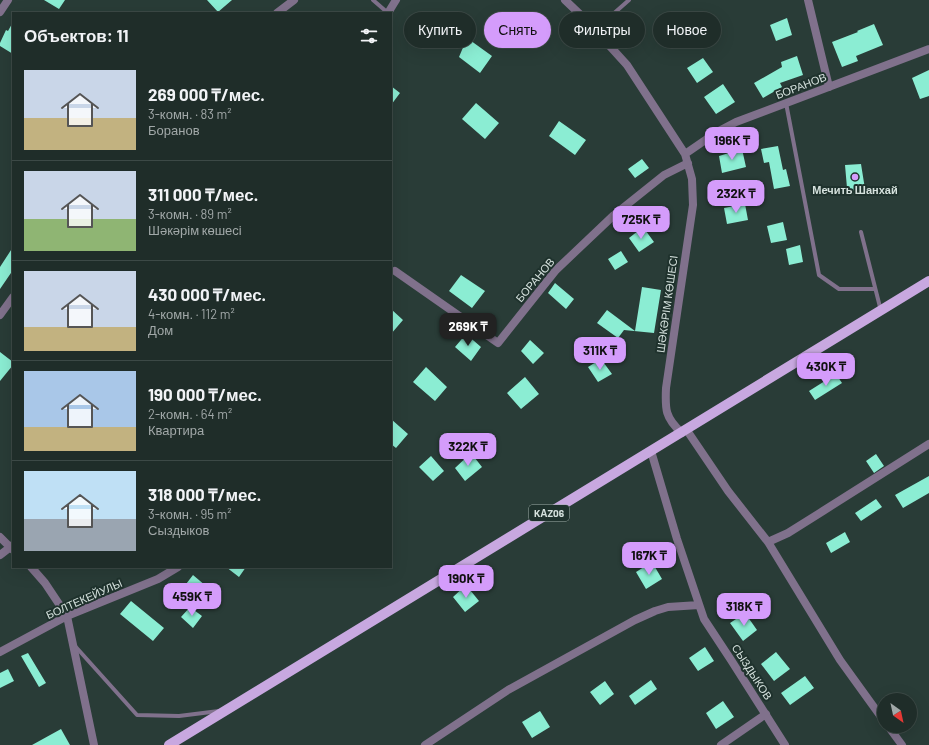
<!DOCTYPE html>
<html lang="ru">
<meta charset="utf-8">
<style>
body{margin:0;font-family:Barlow,sans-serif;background:#273531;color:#f1f3f6;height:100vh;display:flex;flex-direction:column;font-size:15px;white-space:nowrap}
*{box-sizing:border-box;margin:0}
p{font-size:13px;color:#a1a8a8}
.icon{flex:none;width:22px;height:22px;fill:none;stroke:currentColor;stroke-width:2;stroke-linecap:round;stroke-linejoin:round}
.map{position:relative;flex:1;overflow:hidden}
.sheet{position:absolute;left:12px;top:12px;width:380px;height:556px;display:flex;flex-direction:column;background:#1f2d29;border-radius:0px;box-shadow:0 4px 16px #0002,0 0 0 1px #3c4946}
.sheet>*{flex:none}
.guide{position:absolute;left:404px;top:12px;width:380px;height:36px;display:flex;gap:8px}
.needle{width:26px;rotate:147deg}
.buttons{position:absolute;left:877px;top:693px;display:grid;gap:8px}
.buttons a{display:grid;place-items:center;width:40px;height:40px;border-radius:50%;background:#1f2d29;box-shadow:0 4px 16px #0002,0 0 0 1px #3c4946;font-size:20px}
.price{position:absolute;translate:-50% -34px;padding:0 9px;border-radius:8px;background:#d49cfb;color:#111;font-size:13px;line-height:26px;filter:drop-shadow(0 1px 2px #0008)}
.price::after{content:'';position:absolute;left:50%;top:24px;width:12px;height:9px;margin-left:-6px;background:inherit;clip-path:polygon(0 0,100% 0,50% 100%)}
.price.current{background:#222;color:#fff}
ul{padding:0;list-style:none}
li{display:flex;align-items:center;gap:12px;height:100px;padding:0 12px}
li+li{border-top:1px solid #3c4946}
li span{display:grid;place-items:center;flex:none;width:112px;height:80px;border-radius:0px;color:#555}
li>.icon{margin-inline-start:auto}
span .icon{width:48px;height:48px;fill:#fffc;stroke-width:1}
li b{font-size:17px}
h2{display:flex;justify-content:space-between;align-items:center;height:48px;padding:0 12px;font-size:17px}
.pill{padding:0 14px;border-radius:18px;background:#1f2d29;box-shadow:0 4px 16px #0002,0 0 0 1px #3c4946;font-size:14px;line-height:36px}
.pill.current{background:#d49cfb;color:#111}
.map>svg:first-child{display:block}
.building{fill:#8bedd3}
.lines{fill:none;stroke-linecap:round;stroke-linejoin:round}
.lane{stroke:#80718c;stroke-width:4}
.street{stroke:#80718c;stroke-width:8}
.primary{stroke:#c8a8e0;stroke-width:10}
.poi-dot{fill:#d49cfb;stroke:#1f322d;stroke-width:1.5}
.labels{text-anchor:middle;stroke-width:4;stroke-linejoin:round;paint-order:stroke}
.shield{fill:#1f322d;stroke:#9eaca8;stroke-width:1}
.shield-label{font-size:10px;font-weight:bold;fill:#d5e1dd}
.street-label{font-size:11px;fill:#d5e1dd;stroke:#1f322d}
.poi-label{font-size:11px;font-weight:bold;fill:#d5e1dd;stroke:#1f322d}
</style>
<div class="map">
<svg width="929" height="745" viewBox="0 0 929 745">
<rect width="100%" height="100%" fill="#293c37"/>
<path class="building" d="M44,0H65L59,9Z
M207,0H232L218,12Z
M787,18L792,35L776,41L770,25Z
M13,22V54L0,46V43L6,30L8,31Z
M874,24L883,45L856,56L858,61L842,67L832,42L858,32L857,31Z
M467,38L492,56L480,73L459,57Z
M797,56L803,75L780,83L782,87L763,98L754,83L782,67L781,62Z
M703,58L713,72L697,83L687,68Z
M929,70V96L920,99L912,78Z
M723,84L735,102L716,114L704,97Z
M391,86L400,93L391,105Z
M476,103L499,123L485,139L462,119Z
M559,121L586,140L575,155L549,136Z
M778,146L783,170L786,169L790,186L774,189L769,162L764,163L761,149Z
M742,149L746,167L722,173L719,156Z
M642,159L649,168L635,178L628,169Z
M861,164L865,189H861V193L852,194L851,189L847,188L845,165Z
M745,204L748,220L727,224L724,208Z
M783,222L787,240L771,243L767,226Z
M643,227L654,242L639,252L629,238Z
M800,245L803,262L789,265L786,249Z
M13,247V270L0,289V267Z
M621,251L628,262L615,270L608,259Z
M461,275L485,291L472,308L449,291Z
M555,283L574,299L566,309L548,293Z
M642,287L661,290L654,333L624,330L618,338L597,323L607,310L635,331Z
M391,309L403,320L391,334Z
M466,334L481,347L471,361L455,347Z
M530,340L544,353L533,364L521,351Z
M0,352L13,362V365L0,381Z
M601,359L612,374L598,382L588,367Z
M426,367L447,387L435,401L413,382Z
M836,374L842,383L815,400L809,391Z
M525,377L539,394L521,409L507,393Z
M391,419L408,434L396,448L391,444Z
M471,453L482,467L465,481L455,468Z
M876,454L884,466L874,473L866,461Z
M431,456L444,471L433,481L419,467Z
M929,476V493L903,508L895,495Z
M876,499L882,507L861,521L855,513Z
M845,532L850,542L831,553L826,543Z
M652,562L662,579L646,589L636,572Z
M226,567H246L239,577Z
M193,575L206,586L195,598L183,588Z
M466,585L479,601L465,612L453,597Z
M131,601L164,628L153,641L120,614Z
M190,607L202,616L193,628L181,617Z
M745,613L757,630L743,641L730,623Z
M705,647L714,661L698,671L689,658Z
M776,652L790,669L774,681L761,664Z
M28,653L46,683L39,687L21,656Z
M8,669L14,681L0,688V673Z
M805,676L814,688L790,705L781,693Z
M651,680L657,689L635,705L629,696Z
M605,681L614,694L600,705L590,692Z
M723,701L734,717L716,729L706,713Z
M540,711L550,727L532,738L522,722Z
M61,729L70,745H32Z"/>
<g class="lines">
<path class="lane" d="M373,0L388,13
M599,33L612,15L629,0
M786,103L819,275L839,289H875
M861,232L881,311
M75,646L137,715L179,716L219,711"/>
<path class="street" d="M565,0L587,21L627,65L685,154L692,179L693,205L666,388C665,409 665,418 682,433
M808,0L829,87
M0,12L8,0
M277,13L294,0
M388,13L396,0
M685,154L717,132L736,122L929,49
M395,271L498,343L556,270L614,215L664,175L688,163
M0,315L13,297
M686,429L728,491L768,542L788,533L823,511L929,444
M651,451L677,539L704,619L731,660L785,745
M0,537L13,550
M768,542L840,660L884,721
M0,555L13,545
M31,567L45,583L67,616L94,745
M0,652L67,616L158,579L178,567
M888,726L902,745
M425,745L508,690L635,620L655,611L668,607L699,605
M721,745L766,714"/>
<path class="primary" d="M169,745L929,281"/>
</g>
<circle class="poi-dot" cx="855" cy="177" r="4"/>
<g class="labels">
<rect class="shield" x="529" y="505" width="40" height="16" rx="3"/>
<g class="shield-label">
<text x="549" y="517">KАZ06</text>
</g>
<g class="street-label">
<text transform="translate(801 86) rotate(-21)" y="4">БОРАНОВ</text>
<text transform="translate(535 280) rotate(-50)" y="4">БОРАНОВ</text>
<text transform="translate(667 304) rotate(-82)" y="4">ШӘКӘРІМ КӨШЕСІ</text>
<text transform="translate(84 599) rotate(-24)" y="4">БОЛТЕКЕЙУЛЫ</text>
<text transform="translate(752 672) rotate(57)" y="4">СЫЗДЫКОВ</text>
</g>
<g class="poi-label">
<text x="855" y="194">Мечить Шанхай</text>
</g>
</g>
</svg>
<div class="buttons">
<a><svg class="needle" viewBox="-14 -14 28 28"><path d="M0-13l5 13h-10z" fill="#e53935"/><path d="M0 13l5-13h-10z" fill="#a1a8a8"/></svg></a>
</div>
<b class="price" style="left:732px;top:161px">196K ₸</b>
<b class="price" style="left:736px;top:214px">232K ₸</b>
<b class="price" style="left:641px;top:240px">725K ₸</b>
<b class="price current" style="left:468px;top:347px">269K ₸</b>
<b class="price" style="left:600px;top:371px">311K ₸</b>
<b class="price" style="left:826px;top:387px">430K ₸</b>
<b class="price" style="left:468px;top:467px">322K ₸</b>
<b class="price" style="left:649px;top:576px">167K ₸</b>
<b class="price" style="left:466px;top:599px">190K ₸</b>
<b class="price" style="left:192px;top:617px">459K ₸</b>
<b class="price" style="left:744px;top:627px">318K ₸</b>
<div class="guide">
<a class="pill">Купить</a>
<a class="pill current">Снять</a>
<a class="pill">Фильтры</a>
<a class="pill">Новое</a>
</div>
<section class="sheet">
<h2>Объектов: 11<svg class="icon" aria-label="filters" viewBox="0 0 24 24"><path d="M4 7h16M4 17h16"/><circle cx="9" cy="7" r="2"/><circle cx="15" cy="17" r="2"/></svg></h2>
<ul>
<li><span style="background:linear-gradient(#c9d6e8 60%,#c2b280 0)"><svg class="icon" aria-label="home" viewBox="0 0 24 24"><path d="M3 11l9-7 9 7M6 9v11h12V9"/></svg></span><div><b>269 000 ₸/мес.</b><p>3-комн. · 83 m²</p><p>Боранов</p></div></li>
<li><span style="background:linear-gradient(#c9d6e8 60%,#8fb573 0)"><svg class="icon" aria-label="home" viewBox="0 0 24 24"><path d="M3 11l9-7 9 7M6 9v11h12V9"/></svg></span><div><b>311 000 ₸/мес.</b><p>3-комн. · 89 m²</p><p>Шәкәрім көшесі</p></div></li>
<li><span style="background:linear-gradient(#c9d6e8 70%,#c2b280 0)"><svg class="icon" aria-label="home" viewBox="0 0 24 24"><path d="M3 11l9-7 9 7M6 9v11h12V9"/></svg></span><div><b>430 000 ₸/мес.</b><p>4-комн. · 112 m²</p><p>Дом</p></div></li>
<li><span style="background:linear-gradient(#a9c7e8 70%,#c2b280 0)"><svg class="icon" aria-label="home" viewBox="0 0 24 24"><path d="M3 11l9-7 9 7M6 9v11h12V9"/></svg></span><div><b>190 000 ₸/мес.</b><p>2-комн. · 64 m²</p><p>Квартира</p></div></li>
<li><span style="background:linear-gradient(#bfe0f5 60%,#9aa5b1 0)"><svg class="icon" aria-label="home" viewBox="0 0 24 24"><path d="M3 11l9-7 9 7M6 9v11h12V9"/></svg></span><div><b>318 000 ₸/мес.</b><p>3-комн. · 95 m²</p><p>Сыздыков</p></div></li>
</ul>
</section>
</div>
